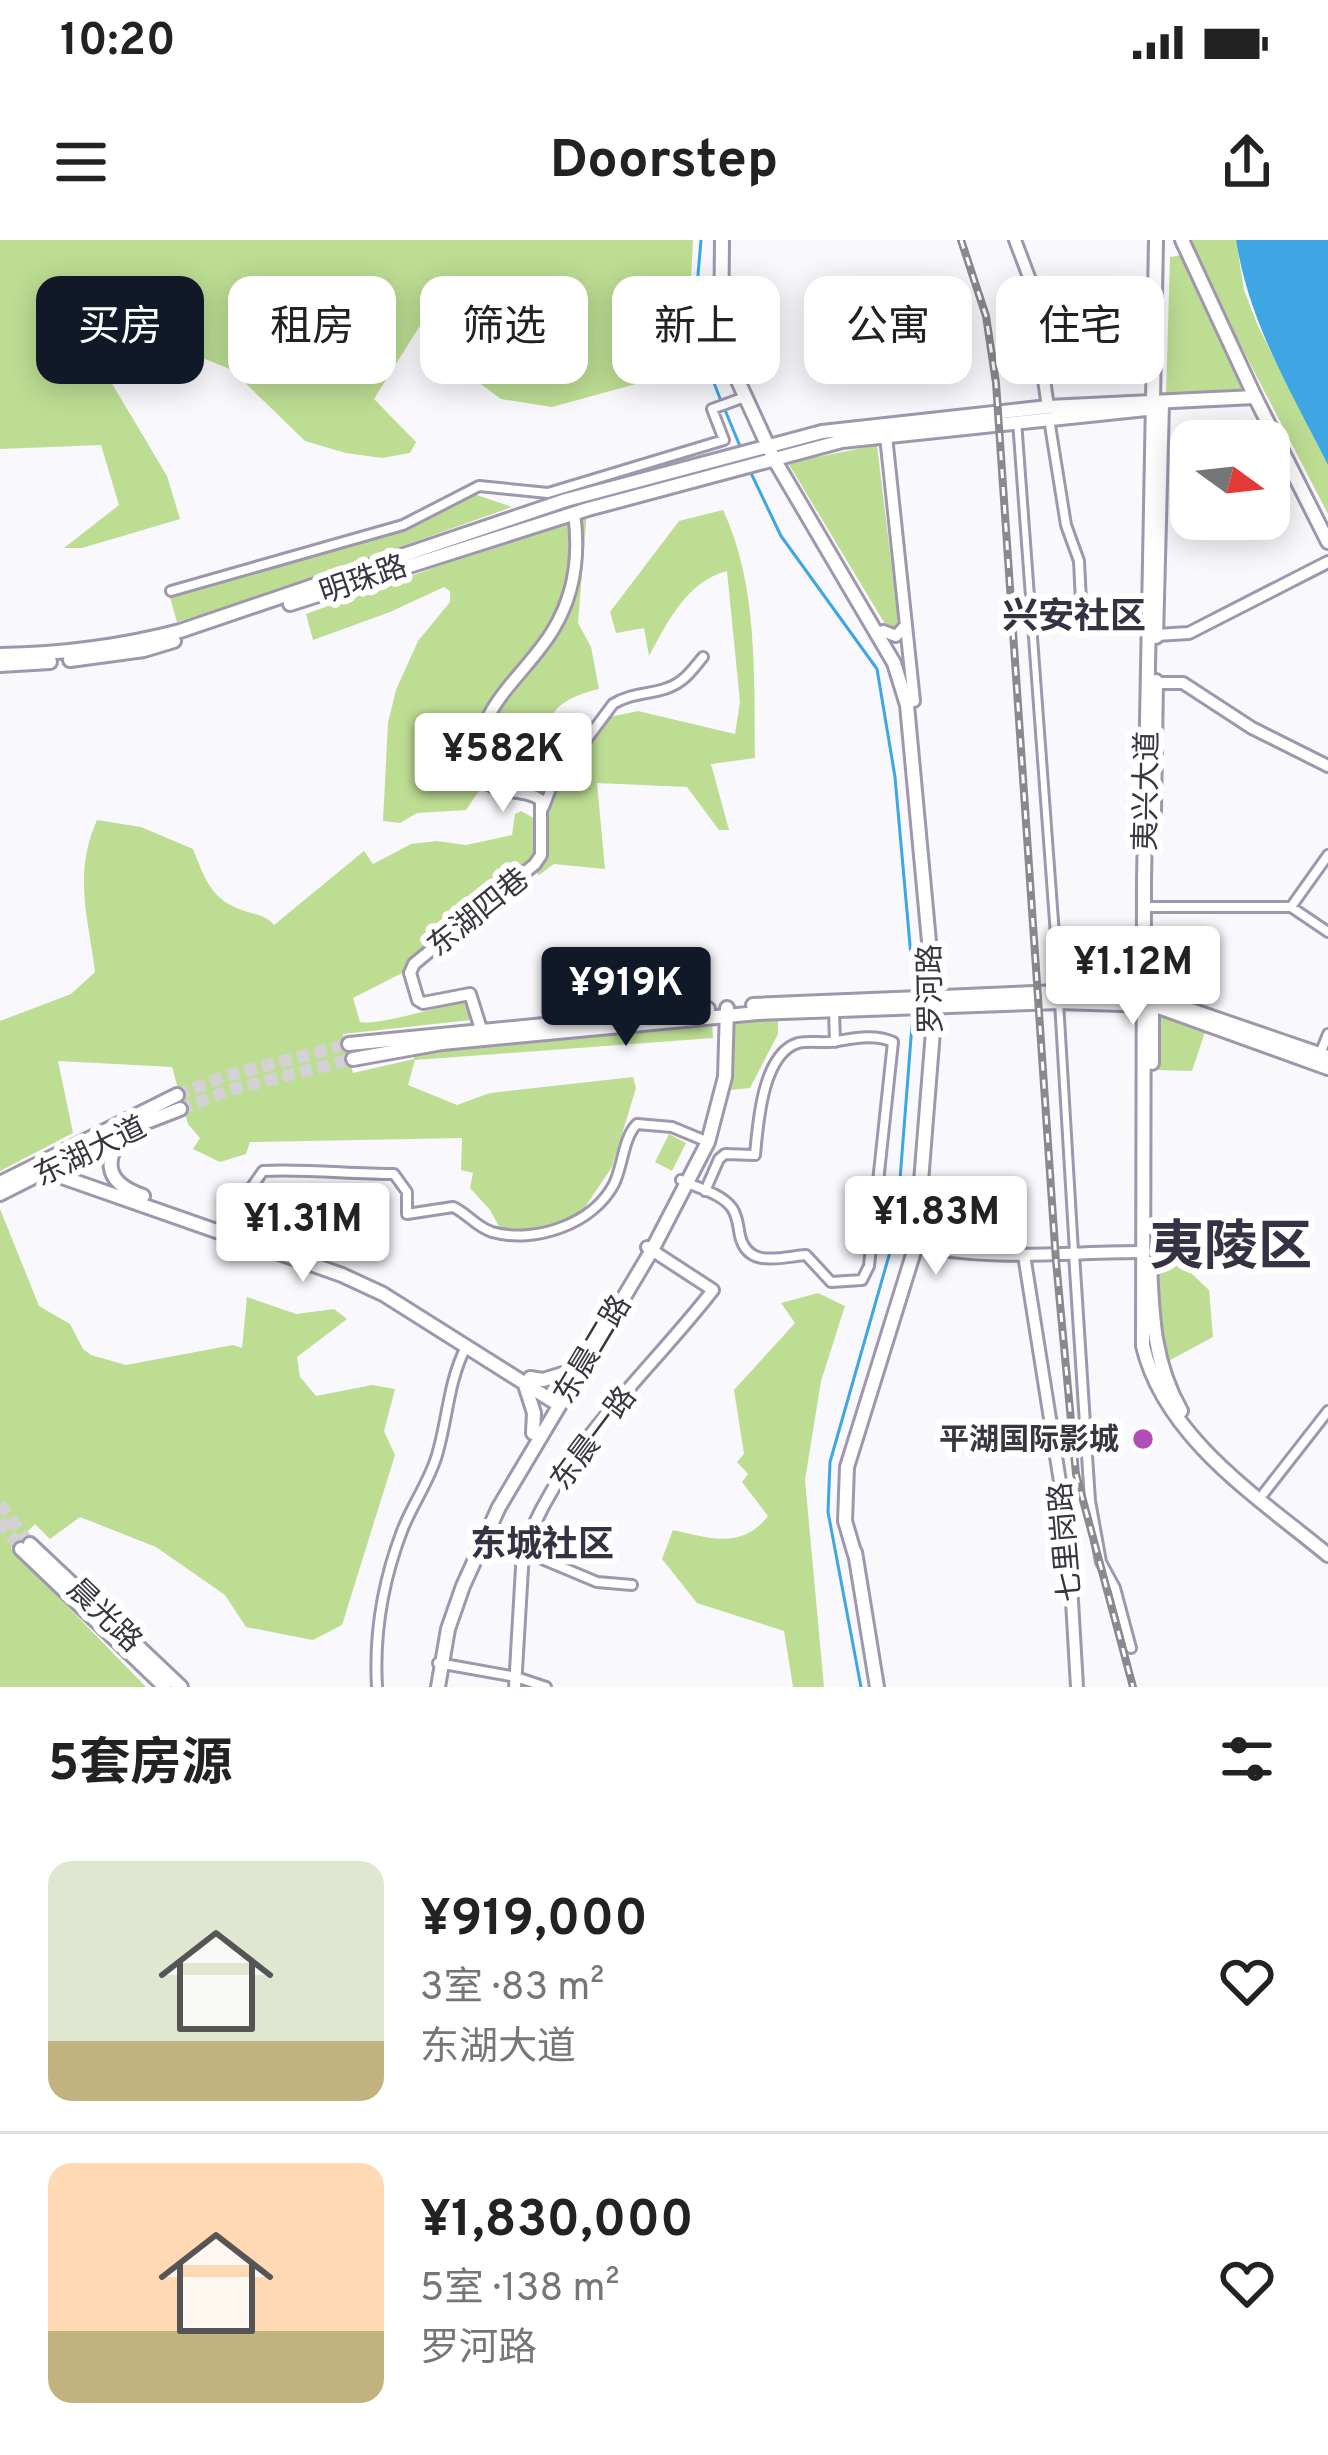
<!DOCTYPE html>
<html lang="zh">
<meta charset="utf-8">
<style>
body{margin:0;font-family:Overpass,"Noto Sans SC",sans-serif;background:#f6f6f6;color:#222;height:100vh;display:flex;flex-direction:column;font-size:45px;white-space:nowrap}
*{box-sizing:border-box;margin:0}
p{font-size:39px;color:#767676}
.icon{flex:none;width:66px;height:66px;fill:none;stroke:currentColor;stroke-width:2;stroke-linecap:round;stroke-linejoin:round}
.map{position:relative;height:1447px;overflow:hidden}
.drawer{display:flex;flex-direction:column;background:#fff;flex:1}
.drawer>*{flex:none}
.guide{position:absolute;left:36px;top:36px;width:1257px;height:108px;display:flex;gap:24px}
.needle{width:78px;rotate:105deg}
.tools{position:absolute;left:1170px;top:180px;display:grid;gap:24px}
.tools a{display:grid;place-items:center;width:120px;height:120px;border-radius:24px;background:#fff;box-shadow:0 6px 30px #0003;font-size:60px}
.price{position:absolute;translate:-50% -102px;padding:0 27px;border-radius:12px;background:#fff;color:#222;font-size:39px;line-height:78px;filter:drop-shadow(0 3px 6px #0008)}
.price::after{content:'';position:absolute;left:50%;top:72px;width:36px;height:27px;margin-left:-18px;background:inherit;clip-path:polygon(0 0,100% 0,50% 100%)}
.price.active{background:#111827;color:#fff}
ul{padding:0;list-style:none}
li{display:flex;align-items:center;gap:36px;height:300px;padding:0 48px}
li+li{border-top:3px solid #e0e0e0}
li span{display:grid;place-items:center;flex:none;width:336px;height:240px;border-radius:24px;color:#555}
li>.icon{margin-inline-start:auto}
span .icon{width:144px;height:144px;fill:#fffc;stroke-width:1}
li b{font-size:51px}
h2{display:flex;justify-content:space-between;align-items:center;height:144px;padding:0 48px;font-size:51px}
.tag{padding:0 42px;border-radius:24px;background:#fff;box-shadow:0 6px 30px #0003;font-size:42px;line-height:108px}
.tag.active{background:#111827;color:#fff}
.status{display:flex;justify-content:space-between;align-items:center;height:84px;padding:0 60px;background:#fff;direction:ltr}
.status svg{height:33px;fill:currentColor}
header{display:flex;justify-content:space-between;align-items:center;height:156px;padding:0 48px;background:#fff;font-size:54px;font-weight:700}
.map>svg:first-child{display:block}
.green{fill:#bddd93}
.water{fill:#3ea6e3}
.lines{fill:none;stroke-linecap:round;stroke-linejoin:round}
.stream{stroke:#3ea6e3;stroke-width:3}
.secondary-tunnel{stroke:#d3d1d6;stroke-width:12;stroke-dasharray:12 6;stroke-linecap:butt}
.primary-tunnel{stroke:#d3d1d6;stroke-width:12;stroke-dasharray:12 6;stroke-linecap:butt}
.pedestrian-casing{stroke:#9e97ad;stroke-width:12}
.minor-casing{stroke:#9e97ad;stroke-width:14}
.tertiary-casing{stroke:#9e97ad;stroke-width:16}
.secondary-casing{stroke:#9e97ad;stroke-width:18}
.primary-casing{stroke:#9e97ad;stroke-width:18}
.pedestrian{stroke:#fff;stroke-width:6}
.minor{stroke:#fff;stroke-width:8}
.tertiary{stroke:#fff;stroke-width:10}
.secondary{stroke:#fff;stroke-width:12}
.primary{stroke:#fff;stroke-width:12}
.rail-casing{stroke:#8b8990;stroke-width:8}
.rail{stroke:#fff;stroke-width:3;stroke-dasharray:9;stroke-linecap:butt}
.poi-dot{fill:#b14fb6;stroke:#fff;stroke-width:4.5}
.labels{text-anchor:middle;stroke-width:12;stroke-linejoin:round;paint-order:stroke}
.street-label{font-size:30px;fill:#39363f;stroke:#fff}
.poi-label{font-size:30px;font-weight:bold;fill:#39363f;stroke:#fff;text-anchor:end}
.quarter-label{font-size:36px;font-weight:bold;fill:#373144;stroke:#fff}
.town-label{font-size:54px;font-weight:bold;fill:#373144;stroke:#fff}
</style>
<div class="status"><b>10:20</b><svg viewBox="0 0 49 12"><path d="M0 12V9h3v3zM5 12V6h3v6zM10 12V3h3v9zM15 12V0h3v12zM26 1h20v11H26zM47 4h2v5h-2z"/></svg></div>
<header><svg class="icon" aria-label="menu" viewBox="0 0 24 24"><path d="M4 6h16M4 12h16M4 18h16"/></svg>Doorstep<svg class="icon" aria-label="share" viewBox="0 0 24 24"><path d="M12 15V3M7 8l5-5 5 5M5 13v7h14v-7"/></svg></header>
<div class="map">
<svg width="1328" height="1447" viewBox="0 0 1328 1447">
<rect width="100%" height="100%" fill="#f9f8fc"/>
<path class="green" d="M0,0H693L691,43L660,44L665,136L552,167L501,159L467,134L448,87H419L374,159L416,202L410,213L382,218L346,213L305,201L232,130L151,97L111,142L167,236L180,279L82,308H64L119,265L101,205L0,209Z
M1186,0H1236L1244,50L1258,86L1328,225V274Z
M1182,15L1243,150L1166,156L1170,17Z
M877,205L899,387L888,389L788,223Z
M471,253L512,267L268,354L177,382L169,354L404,289Z
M723,270C758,344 754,436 755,518L711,524L729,590H719L687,547L597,543L605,629L554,624L539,635L528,623L407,723L404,732L353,758L360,782C377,786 441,766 464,762L471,780L343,794L353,833L414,819V814L712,783L713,798L415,820L408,845L457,865L490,853L633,837L636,848L612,927L579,976L507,1001L490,970L470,948L473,933L461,930L462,898L250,902L246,914L220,922L193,909L200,898L188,884L172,827L58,821L73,893L0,931V781L71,754L95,732C88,676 73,634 97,580L141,587L193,609C204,636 210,658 239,669C253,675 264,673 274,685L364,611L373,624L411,604L437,601L466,605L512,595L515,574L521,571L539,581L546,576L556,548L610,477L638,471L735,494L740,462L727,331C687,341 667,383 649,416L644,388L616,393L610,372L679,281Z
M587,272L578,383L591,407L599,449C529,466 562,493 528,514C520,519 507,520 498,523L466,570L417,573L400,583L383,581L388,483L396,450L418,401L450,362V351L444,347L390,372L313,400L306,374Z
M1158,771L1206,789L1192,831L1156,830Z
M778,780V794L750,848L730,850L733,782Z
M669,894L686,903L672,931L655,922Z
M0,969L39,1066L70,1084L83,1109L91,1115L126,1125L233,1105L242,1108L247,1057L296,1074L334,1069L347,1079L297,1117L300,1137L316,1156L372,1145L395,1149L384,1191L395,1215L342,1385L313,1400L246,1387L225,1355L156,1307L80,1277L50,1299L35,1284L11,1308L146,1447H0Z
M1171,1023L1191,1033L1209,1050L1213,1097L1163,1124L1153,1027Z
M818,1053L845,1066L821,1141L805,1240L824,1447H793L784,1391L697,1363L662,1319L673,1290C709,1298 742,1310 768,1276L742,1242L748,1234L737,1222L744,1214L734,1150L795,1083L781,1063Z"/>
<path class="water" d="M1236,0H1328V225C1291,151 1249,83 1236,0Z"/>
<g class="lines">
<path class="stream" d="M701,0L694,81L697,99L721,161
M725,170L742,211
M750,231L781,296L877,429L895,537L914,750
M861,1447L828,1272L830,1222L896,991L913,772"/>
<path class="secondary-tunnel" d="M177,855L226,836L349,804
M180,869L234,849L353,819"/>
<path class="primary-tunnel" d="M0,1264L30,1304
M0,1281L21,1309"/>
<defs>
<path id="pedestrian" d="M1017,181L1059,749
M1059,762L1074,1012"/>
<path id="minor" d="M1049,179L1066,285L1079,321L1082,382L1148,383
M171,351L403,285L479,246L548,253L724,200L712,169L745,157
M544,567L552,546L613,464C635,450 662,456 682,440C690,434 697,424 703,417
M1152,667H1291L1328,615
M1291,667L1328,692
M834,771L835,802
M1320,814L1328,794
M681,940C697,948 721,953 732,968C738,977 738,986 740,996C748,1029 781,1017 806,1015L831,1042L862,1040L869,1026L893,802C875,794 856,798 837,801C824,804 811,800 798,803C762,814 758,884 755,915L725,914L719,919L705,951
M222,990L263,931C308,929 350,934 394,934L407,952V974L453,967C467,973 476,987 492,992C535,1004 593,984 614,944C623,926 623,898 637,884L672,887L708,902
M1074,1014L1090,1261L1101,1322L1115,1348L1131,1408
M1264,1253L1328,1171
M476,1299L523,1311L597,1342L632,1345
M438,1423L516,1437L546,1447
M377,1447C374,1395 383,1341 402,1291C412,1265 429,1242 437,1215C448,1178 448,1142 466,1107"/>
<path id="tertiary" d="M1015,0L1029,37L1048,167
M886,196L914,461
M883,391L896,396L905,386
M1156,395L1189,393L1328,322
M1155,443H1183L1252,488L1328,526
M481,789L470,754L423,763L418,760L410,733L414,724L535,624L541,615V560C524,548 504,555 487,543C456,480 525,438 553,390C575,354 580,315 574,273
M916,1005C989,1022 1067,1012 1142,1012
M1024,1015L1068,1292L1077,1447
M515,1447L523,1311C561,1207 647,1135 713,1050L647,1007"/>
<path id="secondary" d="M722,0L721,104L774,219L894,423L907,465L935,766L916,1005L847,1227L845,1281L855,1315
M1255,157L1328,302
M896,759L1059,752L1144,754L1328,817
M753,765L895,759
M349,804L708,769
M353,819L442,803L758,773L1059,762L1153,765L1328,828
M131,888C102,916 102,942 143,956
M45,931L342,1035L383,1054L559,1165
M0,943L177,855
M0,954L131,888L180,869
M530,1138L543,1140L572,1131
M525,1145L534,1173L533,1193
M855,1312L877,1447
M438,1447L448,1389L463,1346L499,1267L652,1010L708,902L725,837L727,768"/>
<path id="primary" d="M1156,0L1144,641L1143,1106C1165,1198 1259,1258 1328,1315
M290,364L588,269L842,201L1156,168
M1156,397L1162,164
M0,415C62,414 119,407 180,391L566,260L822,192L1048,167L1255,157L1182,0
M70,420L144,410L174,401
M0,425L50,422
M1154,571L1156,441
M895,759H896
M1152,823V705
M1150,1023C1152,1077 1154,1124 1181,1171
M30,1304L181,1447
M21,1309L165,1447"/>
</defs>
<use href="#pedestrian" class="pedestrian-casing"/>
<use href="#minor" class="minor-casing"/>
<use href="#tertiary" class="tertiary-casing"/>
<use href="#secondary" class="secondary-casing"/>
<use href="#primary" class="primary-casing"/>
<use href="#pedestrian" class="pedestrian"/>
<use href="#minor" class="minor"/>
<use href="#tertiary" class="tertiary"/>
<use href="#secondary" class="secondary"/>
<use href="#primary" class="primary"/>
<defs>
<path id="rail" d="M961,0L986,76L996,143L1056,1021L1076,1234L1133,1447"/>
</defs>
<use href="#rail" class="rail-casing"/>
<use href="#rail" class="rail"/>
</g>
<circle class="poi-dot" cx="1143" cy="1199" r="12"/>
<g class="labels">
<g class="street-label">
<text transform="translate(363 339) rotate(-19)" y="10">明珠路</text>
<text transform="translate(1146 551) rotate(-89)" y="10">夷兴大道</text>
<text transform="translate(478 672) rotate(-39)" y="10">东湖四巷</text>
<text transform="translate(930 749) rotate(-91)" y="10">罗河路</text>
<text transform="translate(90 911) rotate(-26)" y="10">东湖大道</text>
<text transform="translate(592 1109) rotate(-59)" y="10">东晨二路</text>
<text transform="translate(593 1198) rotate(-53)" y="10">东晨一路</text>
<text transform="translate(1065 1302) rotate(-95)" y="10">七里岗路</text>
<text transform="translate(105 1375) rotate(44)" y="10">晨光路</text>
</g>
<g class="poi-label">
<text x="1119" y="1209">平湖国际影城</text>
</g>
<g class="quarter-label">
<text x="1074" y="388">兴安社区</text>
<text x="542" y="1316">东城社区</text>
</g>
<g class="town-label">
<text x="1231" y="1024">夷陵区</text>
</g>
</g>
</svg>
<div class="tools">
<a><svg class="needle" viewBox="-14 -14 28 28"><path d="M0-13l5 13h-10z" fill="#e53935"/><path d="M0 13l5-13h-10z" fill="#767676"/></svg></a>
</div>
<b class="price" style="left:503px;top:575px">¥582K</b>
<b class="price" style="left:1133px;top:788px">¥1.12M</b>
<b class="price active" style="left:626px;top:809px">¥919K</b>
<b class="price" style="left:936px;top:1038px">¥1.83M</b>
<b class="price" style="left:303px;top:1045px">¥1.31M</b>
<div class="guide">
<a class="tag active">买房</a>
<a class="tag">租房</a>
<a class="tag">筛选</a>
<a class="tag">新上</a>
<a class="tag">公寓</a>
<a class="tag">住宅</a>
</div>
</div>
<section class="drawer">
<h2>5套房源<svg class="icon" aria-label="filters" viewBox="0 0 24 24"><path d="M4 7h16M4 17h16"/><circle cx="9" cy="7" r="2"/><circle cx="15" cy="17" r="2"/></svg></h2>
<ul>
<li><span style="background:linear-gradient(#dfe7d0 75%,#c2b280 0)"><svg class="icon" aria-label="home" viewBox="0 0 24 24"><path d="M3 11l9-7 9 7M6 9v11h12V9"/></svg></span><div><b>¥919,000</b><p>3室 · 83 m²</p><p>东湖大道</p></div><svg class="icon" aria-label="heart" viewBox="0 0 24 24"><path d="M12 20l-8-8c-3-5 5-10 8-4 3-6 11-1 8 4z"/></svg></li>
<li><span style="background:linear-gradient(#ffd9b3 70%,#c2b280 0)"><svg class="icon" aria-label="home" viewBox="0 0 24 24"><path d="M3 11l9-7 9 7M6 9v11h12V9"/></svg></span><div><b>¥1,830,000</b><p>5室 · 138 m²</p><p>罗河路</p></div><svg class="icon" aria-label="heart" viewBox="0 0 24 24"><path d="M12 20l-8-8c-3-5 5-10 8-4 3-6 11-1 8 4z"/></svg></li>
</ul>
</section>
